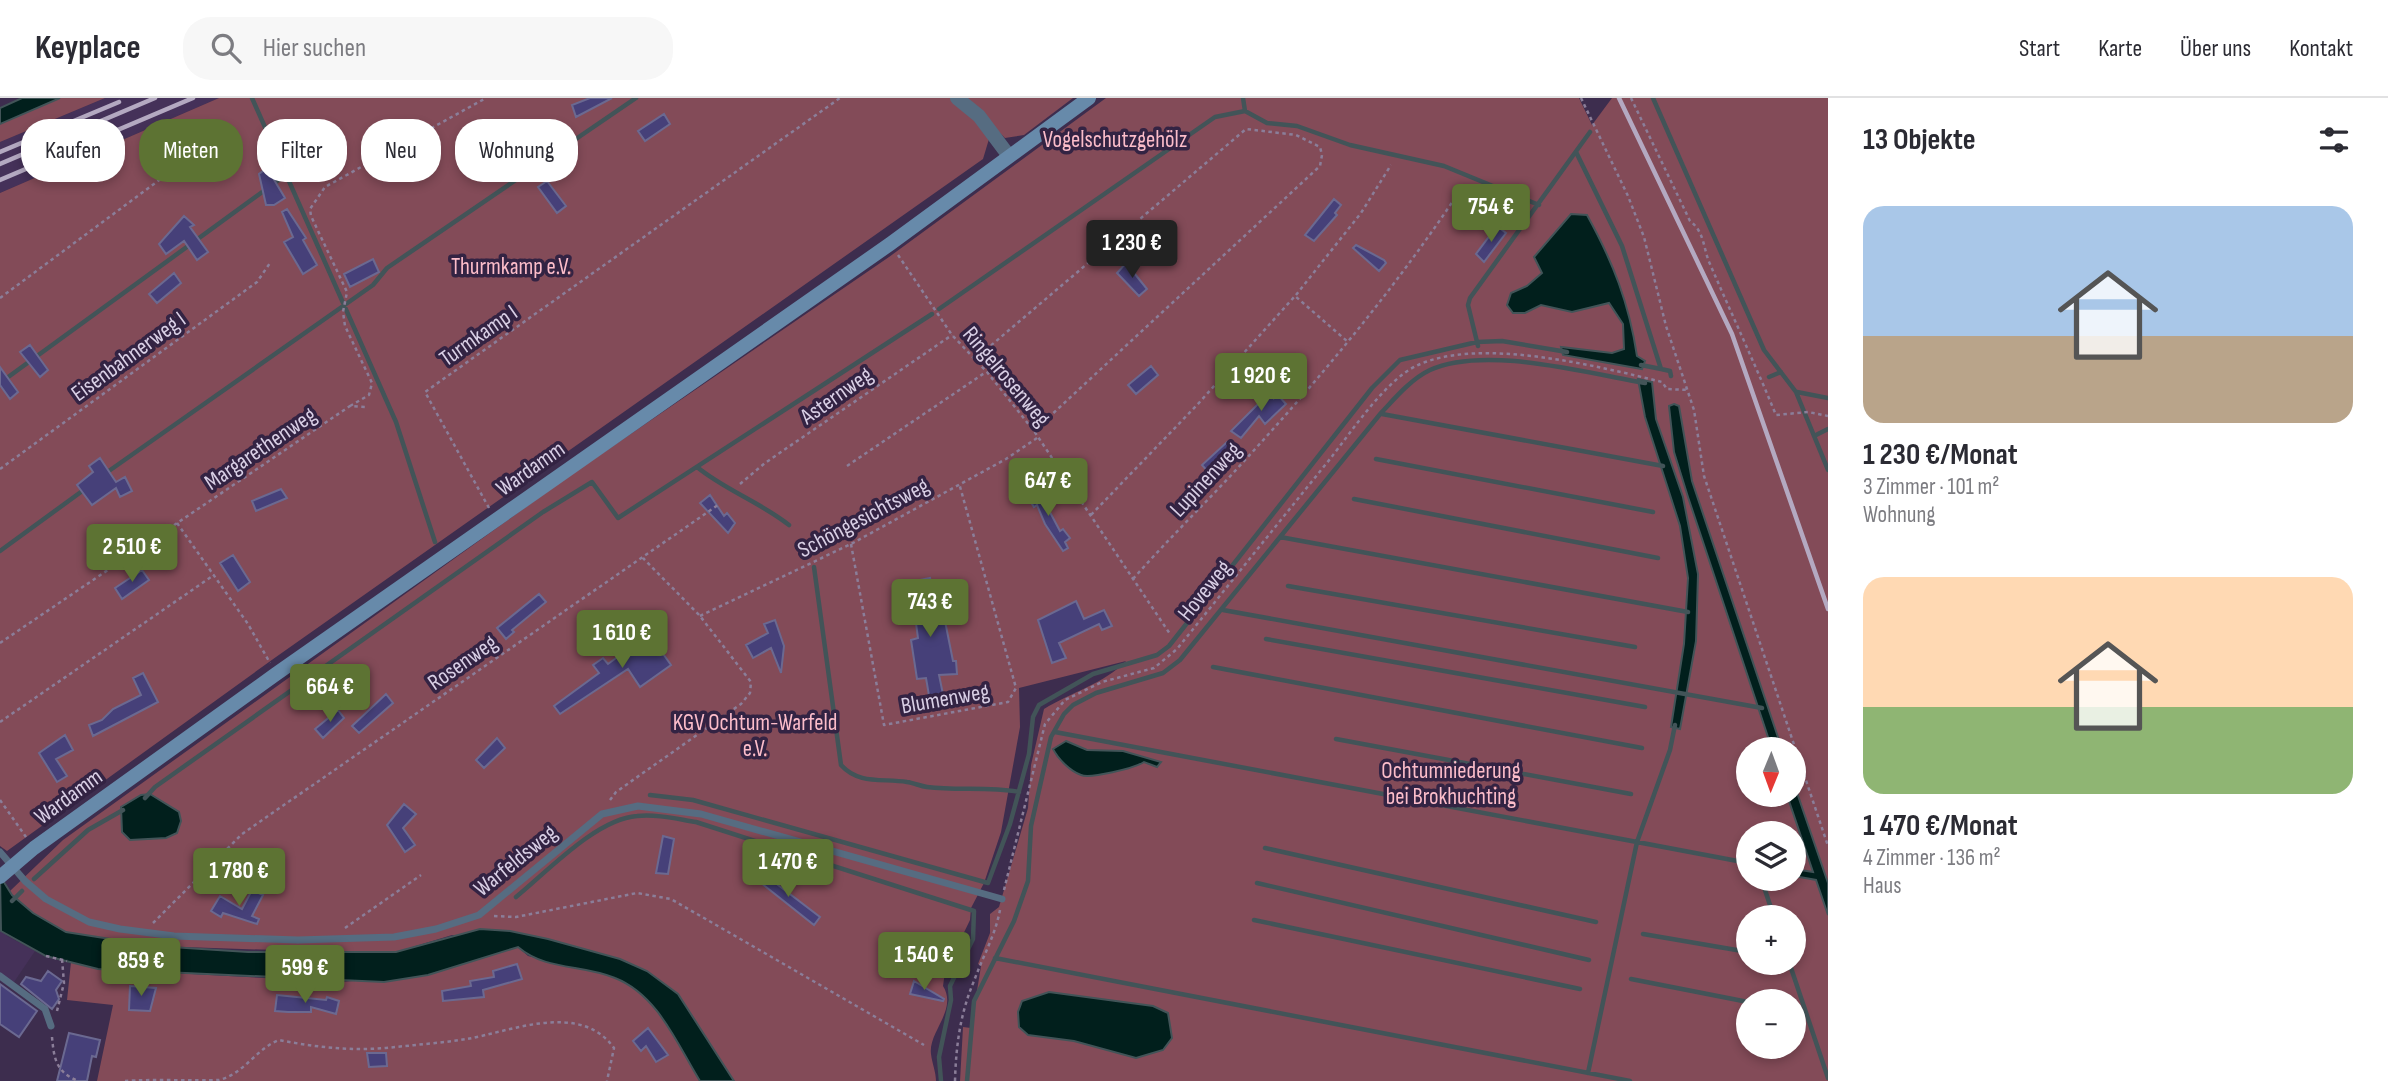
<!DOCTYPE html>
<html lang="de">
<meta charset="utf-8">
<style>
body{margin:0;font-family:"Sofia Sans Condensed",sans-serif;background:#f7f7f7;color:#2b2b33;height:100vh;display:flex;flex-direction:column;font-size:26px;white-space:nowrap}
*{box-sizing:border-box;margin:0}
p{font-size:23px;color:#7c7c81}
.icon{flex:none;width:38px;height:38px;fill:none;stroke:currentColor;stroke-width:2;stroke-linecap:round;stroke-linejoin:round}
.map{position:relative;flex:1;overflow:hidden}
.sheet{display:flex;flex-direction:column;background:#fff;width:560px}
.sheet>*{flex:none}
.banner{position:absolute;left:21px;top:21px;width:665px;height:63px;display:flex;gap:14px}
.needle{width:46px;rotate:181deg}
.buttons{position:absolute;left:1736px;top:639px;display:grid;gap:14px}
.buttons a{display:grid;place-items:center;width:70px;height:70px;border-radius:50%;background:#fff;box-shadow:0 4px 10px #0003;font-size:35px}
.price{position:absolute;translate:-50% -60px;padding:0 16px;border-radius:7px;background:#5d7333;color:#fff;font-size:23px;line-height:46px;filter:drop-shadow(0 2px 4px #0008)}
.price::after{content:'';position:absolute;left:50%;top:42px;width:21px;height:16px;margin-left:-10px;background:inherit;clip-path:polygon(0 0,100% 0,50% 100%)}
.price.current{background:#222;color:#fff}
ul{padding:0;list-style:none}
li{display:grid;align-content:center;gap:14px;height:371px;padding:0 35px}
li span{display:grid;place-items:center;height:217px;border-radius:21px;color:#555}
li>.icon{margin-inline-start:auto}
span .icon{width:126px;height:126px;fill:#fffc;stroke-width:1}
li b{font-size:30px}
h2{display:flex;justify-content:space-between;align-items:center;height:84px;padding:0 35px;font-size:30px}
.pill{padding:0 24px;border-radius:28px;background:#fff;box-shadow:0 4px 10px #0003;font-size:24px;line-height:63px}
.pill.current{background:#5d7333;color:#fff}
header{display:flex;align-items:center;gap:42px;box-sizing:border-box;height:98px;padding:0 35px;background:#fff;border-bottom:2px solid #e1e1e2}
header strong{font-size:33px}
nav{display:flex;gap:38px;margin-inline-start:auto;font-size:24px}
.search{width:490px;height:63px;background:#f7f7f7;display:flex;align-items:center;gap:18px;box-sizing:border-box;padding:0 24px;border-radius:28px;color:#7c7c81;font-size:26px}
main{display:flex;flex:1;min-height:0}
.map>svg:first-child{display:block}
.built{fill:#453159}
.green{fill:#834b58;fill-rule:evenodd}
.water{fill:#011f1c;stroke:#425458;stroke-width:2}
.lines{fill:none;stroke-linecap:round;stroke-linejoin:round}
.stream{stroke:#425458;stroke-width:4.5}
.building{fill:#464079;stroke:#6b6991;stroke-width:2}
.path{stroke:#8b7e99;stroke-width:2.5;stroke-dasharray:3.5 3.5;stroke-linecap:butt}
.lane{stroke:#566c81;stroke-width:7}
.street{stroke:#566c81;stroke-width:14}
.secondary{stroke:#678aaa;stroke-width:14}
.rail{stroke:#b4a9c1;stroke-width:4.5}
.labels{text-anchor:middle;stroke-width:7;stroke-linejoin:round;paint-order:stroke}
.park-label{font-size:23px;fill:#fcbdca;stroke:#332343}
.street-label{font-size:23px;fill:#d9cfe5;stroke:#332343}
</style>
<header>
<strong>Keyplace</strong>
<div class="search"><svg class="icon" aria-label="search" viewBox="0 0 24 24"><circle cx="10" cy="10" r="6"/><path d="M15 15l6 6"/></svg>Hier suchen</div>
<nav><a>Start</a><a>Karte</a><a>Über uns</a><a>Kontakt</a></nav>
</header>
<main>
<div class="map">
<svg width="1828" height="983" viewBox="0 0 1828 983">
<rect width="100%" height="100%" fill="#3d2d4e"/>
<path class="built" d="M105,0H219L0,95V44Z
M0,828L7,838L35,853L10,890L0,883Z"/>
<path class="green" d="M60,0H105L0,44V26Z
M219,0H1073L1024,37L1005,40L999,34L989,41L983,61L276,559L7,753L0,748V95Z
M1106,0H1579L1592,27L1612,0H1828V983H960L963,929L971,930L981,868L978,866L990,835V816L999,809L1028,710L1031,667L1044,611C1070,595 1105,585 1126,563L1019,590L1020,629L1001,734L984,785L971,810L970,822L945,874L943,888C958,912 928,934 931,956C932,965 936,974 936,983H734L678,896L579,851L548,841L452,837L396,854L363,855L155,848L101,841L66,834L33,815L12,797L10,793L63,742L565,381L889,159ZM1748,651H1794V696H1748ZM149,696L167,706L166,740L140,742L141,697ZM1748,735H1794V780H1748ZM1748,819H1794V864H1748ZM1748,903H1794V948H1748Z
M518,849L528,858C565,867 610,871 640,894C663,911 685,958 700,983H97L113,907L67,902L71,864L98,871L340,884L428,877Z"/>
<path class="water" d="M22,0H60L0,26V10Z
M1571,116L1587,117C1613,164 1629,205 1637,258L1645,263L1642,271L1563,257L1561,249L1612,255L1624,251L1623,226L1609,205L1572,214L1541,207L1525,215H1513L1507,207L1511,195L1527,188L1542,175L1534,159Z
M1638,281L1652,284L1656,321L1683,399L1698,476L1696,543L1680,631L1671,629L1684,546L1688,480L1680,428L1645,319Z
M1674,306L1679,308L1692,383L1782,651H1772L1688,399L1674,354L1669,308Z
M1066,643L1087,652L1123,653L1161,664L1157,669L1144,664C1135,670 1090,681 1081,677C1070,673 1058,661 1053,651Z
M1794,686L1828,785V817L1816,782L1794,778V771L1813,774L1787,697L1794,696Z
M150,696L179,714L181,723L177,735L166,740L130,742L122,734L121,709L141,697Z
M0,778L12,797L33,815L66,834L155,848L248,854H396L480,831L510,833L548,841L620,861L647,873L678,896L734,983H700C677,946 658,897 615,880C583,866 546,873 518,849L428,877L384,884L98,871L46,858L1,833Z
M1049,894L1153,908L1168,915L1172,940L1163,952L1136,960L1074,943L1028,937L1019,929L1018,914L1022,903Z"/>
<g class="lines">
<path class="stream" d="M252,0L396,324L435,444
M1243,0L1245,13L1267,25L1297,28L1350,47L1444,68L1539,107
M1653,0L1764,252L1796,294L1828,372
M1576,54L1622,148L1661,271L1670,273L1671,278
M939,211L1215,19L1245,13
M1478,248L1468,207L1470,200L1590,34
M1641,267L1661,271
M1769,279L1781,274
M0,285L287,76
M1797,294L1828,300
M1382,316L1663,368
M1814,338L1828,331
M1376,361L1653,414
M697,369C725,392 760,404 789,427
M106,375L373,187L387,170L636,0
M1354,401L1658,460
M1280,439L1688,514
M0,453L85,391
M814,469L841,667C859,687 883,680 907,684C914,685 920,688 927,689C958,693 988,688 1019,694
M1288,488L1635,549
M1223,512L1762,610
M1266,541L1645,609
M1213,569L1642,650
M1055,634L1748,765
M1336,641L1631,696
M650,697L693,702L988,785L1010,726L1029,656L1033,619L1039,607L1093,576L1157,557L1169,548L1372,290L1400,262L1477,244L1502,243L1567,254
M145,700L155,689L543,414L592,384L618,420L932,216
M1265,750L1596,824
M1761,780L1774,819
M34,781L88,732L123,712
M1257,785L1589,862
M516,799C547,774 596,721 637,718C657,716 677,721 696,724L974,813L973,841L950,888L951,902L939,959L941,983
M12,803L22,793
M1254,822L1580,891
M1643,836L1748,854
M995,860L1630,983
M1789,864L1828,980
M1631,881L1748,904
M1794,913L1806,915
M1588,975L1637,744L1670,652L1675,627
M967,983L974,903L1014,823L1028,783L1031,728L1051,639L1064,616L1073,607L1096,595L1163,575L1180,562L1381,315C1395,300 1411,281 1430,272C1485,247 1586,275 1645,285"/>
</g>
<path class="building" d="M590,0H612L576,19L572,7Z
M664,16L670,26L645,43L638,33Z
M553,45L557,53L515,78L509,64Z
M267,70L285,100L274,107H266L259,76Z
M547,83L566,108L557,115L538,89Z
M1334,101L1341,107L1335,115L1337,117L1314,143L1305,137Z
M287,111L306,140L303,142L317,167L303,176L284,144L293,139L282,114Z
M184,118L194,127L190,129L208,154L197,162L184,143L166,156L159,146Z
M1497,128L1506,135L1484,164L1476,156Z
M1356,147L1384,162L1386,165L1379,173L1353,150Z
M373,161L379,174L350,189L344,176Z
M1126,165L1147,191L1139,198L1117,175Z
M174,175L181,185L157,205L149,196Z
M30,247L48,272L40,279L20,254Z
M1151,268L1158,277L1136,296L1128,287Z
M0,269L18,294L10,301L0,287Z
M1272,292L1277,296L1273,301L1278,297L1286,306L1265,326L1259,318L1241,340L1231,333Z
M1227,344L1242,357L1217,376L1213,372L1209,375L1202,367Z
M100,360L116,384L125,379L132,393L120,399L116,390L92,407L77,387L93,374L89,368Z
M1036,388L1060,433L1063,431L1070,440L1065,444L1068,450L1063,453L1045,426L1037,407L1034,409L1025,395Z
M281,391L287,400L256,413L252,403Z
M710,397L724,418L727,415L735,425L728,435L700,405Z
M233,457L250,484L238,493L220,465Z
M142,472L149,482L122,501L115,490Z
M930,480L934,502L938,501L946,528L953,563H956L957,576L939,577L945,606L931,609L926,580L917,581L911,542L918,540L915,518L910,519L905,485Z
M539,496L546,504L512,532L514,534L506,541L497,530Z
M1076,503L1084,521L1104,512L1112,528L1102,532L1099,526L1059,545L1066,560L1052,565L1038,522Z
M775,522L784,548L781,575L771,550L753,560L746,547L768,535L764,526Z
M649,536L671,567L640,589L628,571L560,616L554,608L599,575L593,567L603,560L608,566Z
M143,575L158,604L93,638L89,627L102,622L113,611L141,597L133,580Z
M386,596L393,605L359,635L352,628Z
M338,612L344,620L323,640L315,631Z
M65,637L73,652L56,661L67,678L57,684L39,655Z
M497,640L505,650L484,670L476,662Z
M404,706L416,716L403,730L415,747L405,754L387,727Z
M663,738L674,741L668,776L656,775Z
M761,774L820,819L814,827L756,781Z
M252,792L263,797L252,818L259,821L257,826L223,815L221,819L211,813L220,798L242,811Z
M517,866L522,881L483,892L484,899L443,903L442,893L471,888L470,883L494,879L493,873Z
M48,873L62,883L56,892L59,901L52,911L21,886L26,879L41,883Z
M914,883L944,901L943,903L910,896Z
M0,886L37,913L19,939L0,926Z
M130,888L156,890L150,913L129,912Z
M277,897L326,902L327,899L339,903L336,916L311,909V914H288L275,913Z
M648,930L668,957L656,964L646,948L641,953L633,943Z
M69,935L100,942L96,959L92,958L87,983H57Z
M367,955H386L387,968L369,969Z"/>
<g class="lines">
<path class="path" d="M1581,0L1628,98L1644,139L1666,228L1694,312L1704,378L1828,748
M1631,0L1690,123C1705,134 1703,151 1710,166C1732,217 1755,266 1776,317L1808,314L1828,318
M898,157L952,237L987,274L1034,333L1170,536
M1296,197L1361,115L1391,67
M0,200L193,57L208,41
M975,261L1246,31L1296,37L1320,49L1322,57L1320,68L1034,333
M350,308L369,297L372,285L345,228L343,214L347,194L311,118L310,111L325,89L486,0
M847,368L986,274
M0,371L257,184L270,165
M740,386L765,365L952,237
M489,410L425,294L840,0
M1091,417L1197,307L1295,198L1348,244
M177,425L248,526L270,565
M851,446L884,627L1008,604L1016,590L959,385
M1133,481C1169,440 1209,402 1246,361C1321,279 1391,195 1453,103
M700,518L851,446L1006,361L1037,340
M0,545L350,308L366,309
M0,624L214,477
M0,702L26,739
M610,702L616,694L741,606L750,595L751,584L700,518L643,460
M1004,792L1045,626L1065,602L1102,584L1154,570L1177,551C1228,488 1279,424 1330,361C1352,333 1385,283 1416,268C1477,238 1598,268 1662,284L1667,291L1689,292
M494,818L516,819L637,795L671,801L924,947
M153,825L242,736L718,407
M345,830L421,777
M46,858L67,863
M57,913L64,885L62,861
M52,939C54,961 56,974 78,983
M125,983C150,981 198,983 219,982C244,976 257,950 279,942C314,949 350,953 386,950C413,947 441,945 467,941C512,933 580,903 614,950L607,983
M955,983C956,948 960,916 974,883C983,858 995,838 1000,812"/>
<path class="lane" d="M0,754L25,783L46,801L89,824L120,831L174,838L298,842L394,839L436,831L479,817L602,716L638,708L701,716L1002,801
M0,878L45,911L51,928"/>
<path class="street" d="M957,0L979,18L1009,58"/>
<path class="secondary" d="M0,779L34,750L276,576L890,146L1089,0"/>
<path class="rail" d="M1619,0L1732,236L1828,511
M0,54L119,4
M0,66L155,0
M0,82L193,0"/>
</g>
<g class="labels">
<g class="park-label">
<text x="1115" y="49">Vogelschutzgehölz</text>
<text x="511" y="176">Thurmkamp e.V.</text>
<text x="755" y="632">KGV Ochtum-Warfeld<tspan x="755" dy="26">e.V.</tspan></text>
<text x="1451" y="680">Ochtumniederung<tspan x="1451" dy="26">bei Brokhuchting</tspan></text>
</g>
<g class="street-label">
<text transform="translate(478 237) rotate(-35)" y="8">Turmkamp I</text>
<text transform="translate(128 258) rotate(-36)" y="8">Eisenbahnerweg I</text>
<text transform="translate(1007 278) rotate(50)" y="8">Ringelrosenweg</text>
<text transform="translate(836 297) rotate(-35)" y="8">Asternweg</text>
<text transform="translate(260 350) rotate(-34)" y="8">Margarethenweg</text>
<text transform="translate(530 370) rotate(-35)" y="8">Wardamm</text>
<text transform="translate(1205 381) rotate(-47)" y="8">Lupinenweg</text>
<text transform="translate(863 419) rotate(-28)" y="8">Schöngesichtsweg</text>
<text transform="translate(1204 492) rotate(-51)" y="8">Hoveweg</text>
<text transform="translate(462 564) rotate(-35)" y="8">Rosenweg</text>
<text transform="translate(945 600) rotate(-10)" y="8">Blumenweg</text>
<text transform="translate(68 698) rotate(-36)" y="8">Wardamm</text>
<text transform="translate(515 762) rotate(-39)" y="8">Warfeldsweg</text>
</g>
</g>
</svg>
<div class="buttons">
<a><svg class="needle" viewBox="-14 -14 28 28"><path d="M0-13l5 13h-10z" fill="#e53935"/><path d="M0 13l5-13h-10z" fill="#7c7c81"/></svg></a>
<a><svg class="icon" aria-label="layers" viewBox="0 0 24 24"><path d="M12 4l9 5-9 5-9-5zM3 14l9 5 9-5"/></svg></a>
<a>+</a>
<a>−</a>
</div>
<b class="price" style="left:1491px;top:146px">754 €</b>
<b class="price current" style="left:1132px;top:182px">1 230 €</b>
<b class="price" style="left:1261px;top:315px">1 920 €</b>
<b class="price" style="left:1048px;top:420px">647 €</b>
<b class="price" style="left:132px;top:486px">2 510 €</b>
<b class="price" style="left:930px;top:541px">743 €</b>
<b class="price" style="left:622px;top:572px">1 610 €</b>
<b class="price" style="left:330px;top:626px">664 €</b>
<b class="price" style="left:788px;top:801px">1 470 €</b>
<b class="price" style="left:239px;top:810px">1 780 €</b>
<b class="price" style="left:924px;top:894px">1 540 €</b>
<b class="price" style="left:141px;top:900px">859 €</b>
<b class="price" style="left:305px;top:907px">599 €</b>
<div class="banner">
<a class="pill">Kaufen</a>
<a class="pill current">Mieten</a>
<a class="pill">Filter</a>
<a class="pill">Neu</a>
<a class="pill">Wohnung</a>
</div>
</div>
<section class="sheet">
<h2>13 Objekte<svg class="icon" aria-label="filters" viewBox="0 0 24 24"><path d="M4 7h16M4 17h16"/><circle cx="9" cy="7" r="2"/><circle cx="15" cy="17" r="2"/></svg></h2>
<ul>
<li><span style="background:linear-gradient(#a9c7e8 60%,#b9a48a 0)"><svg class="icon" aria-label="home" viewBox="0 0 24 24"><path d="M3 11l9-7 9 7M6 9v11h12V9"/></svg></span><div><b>1 230 €/Monat</b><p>3 Zimmer · 101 m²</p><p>Wohnung</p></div></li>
<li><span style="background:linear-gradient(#ffd9b3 60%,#8fb573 0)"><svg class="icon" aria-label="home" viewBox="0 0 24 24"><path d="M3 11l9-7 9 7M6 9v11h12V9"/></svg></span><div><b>1 470 €/Monat</b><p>4 Zimmer · 136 m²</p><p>Haus</p></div></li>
</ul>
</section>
</main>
